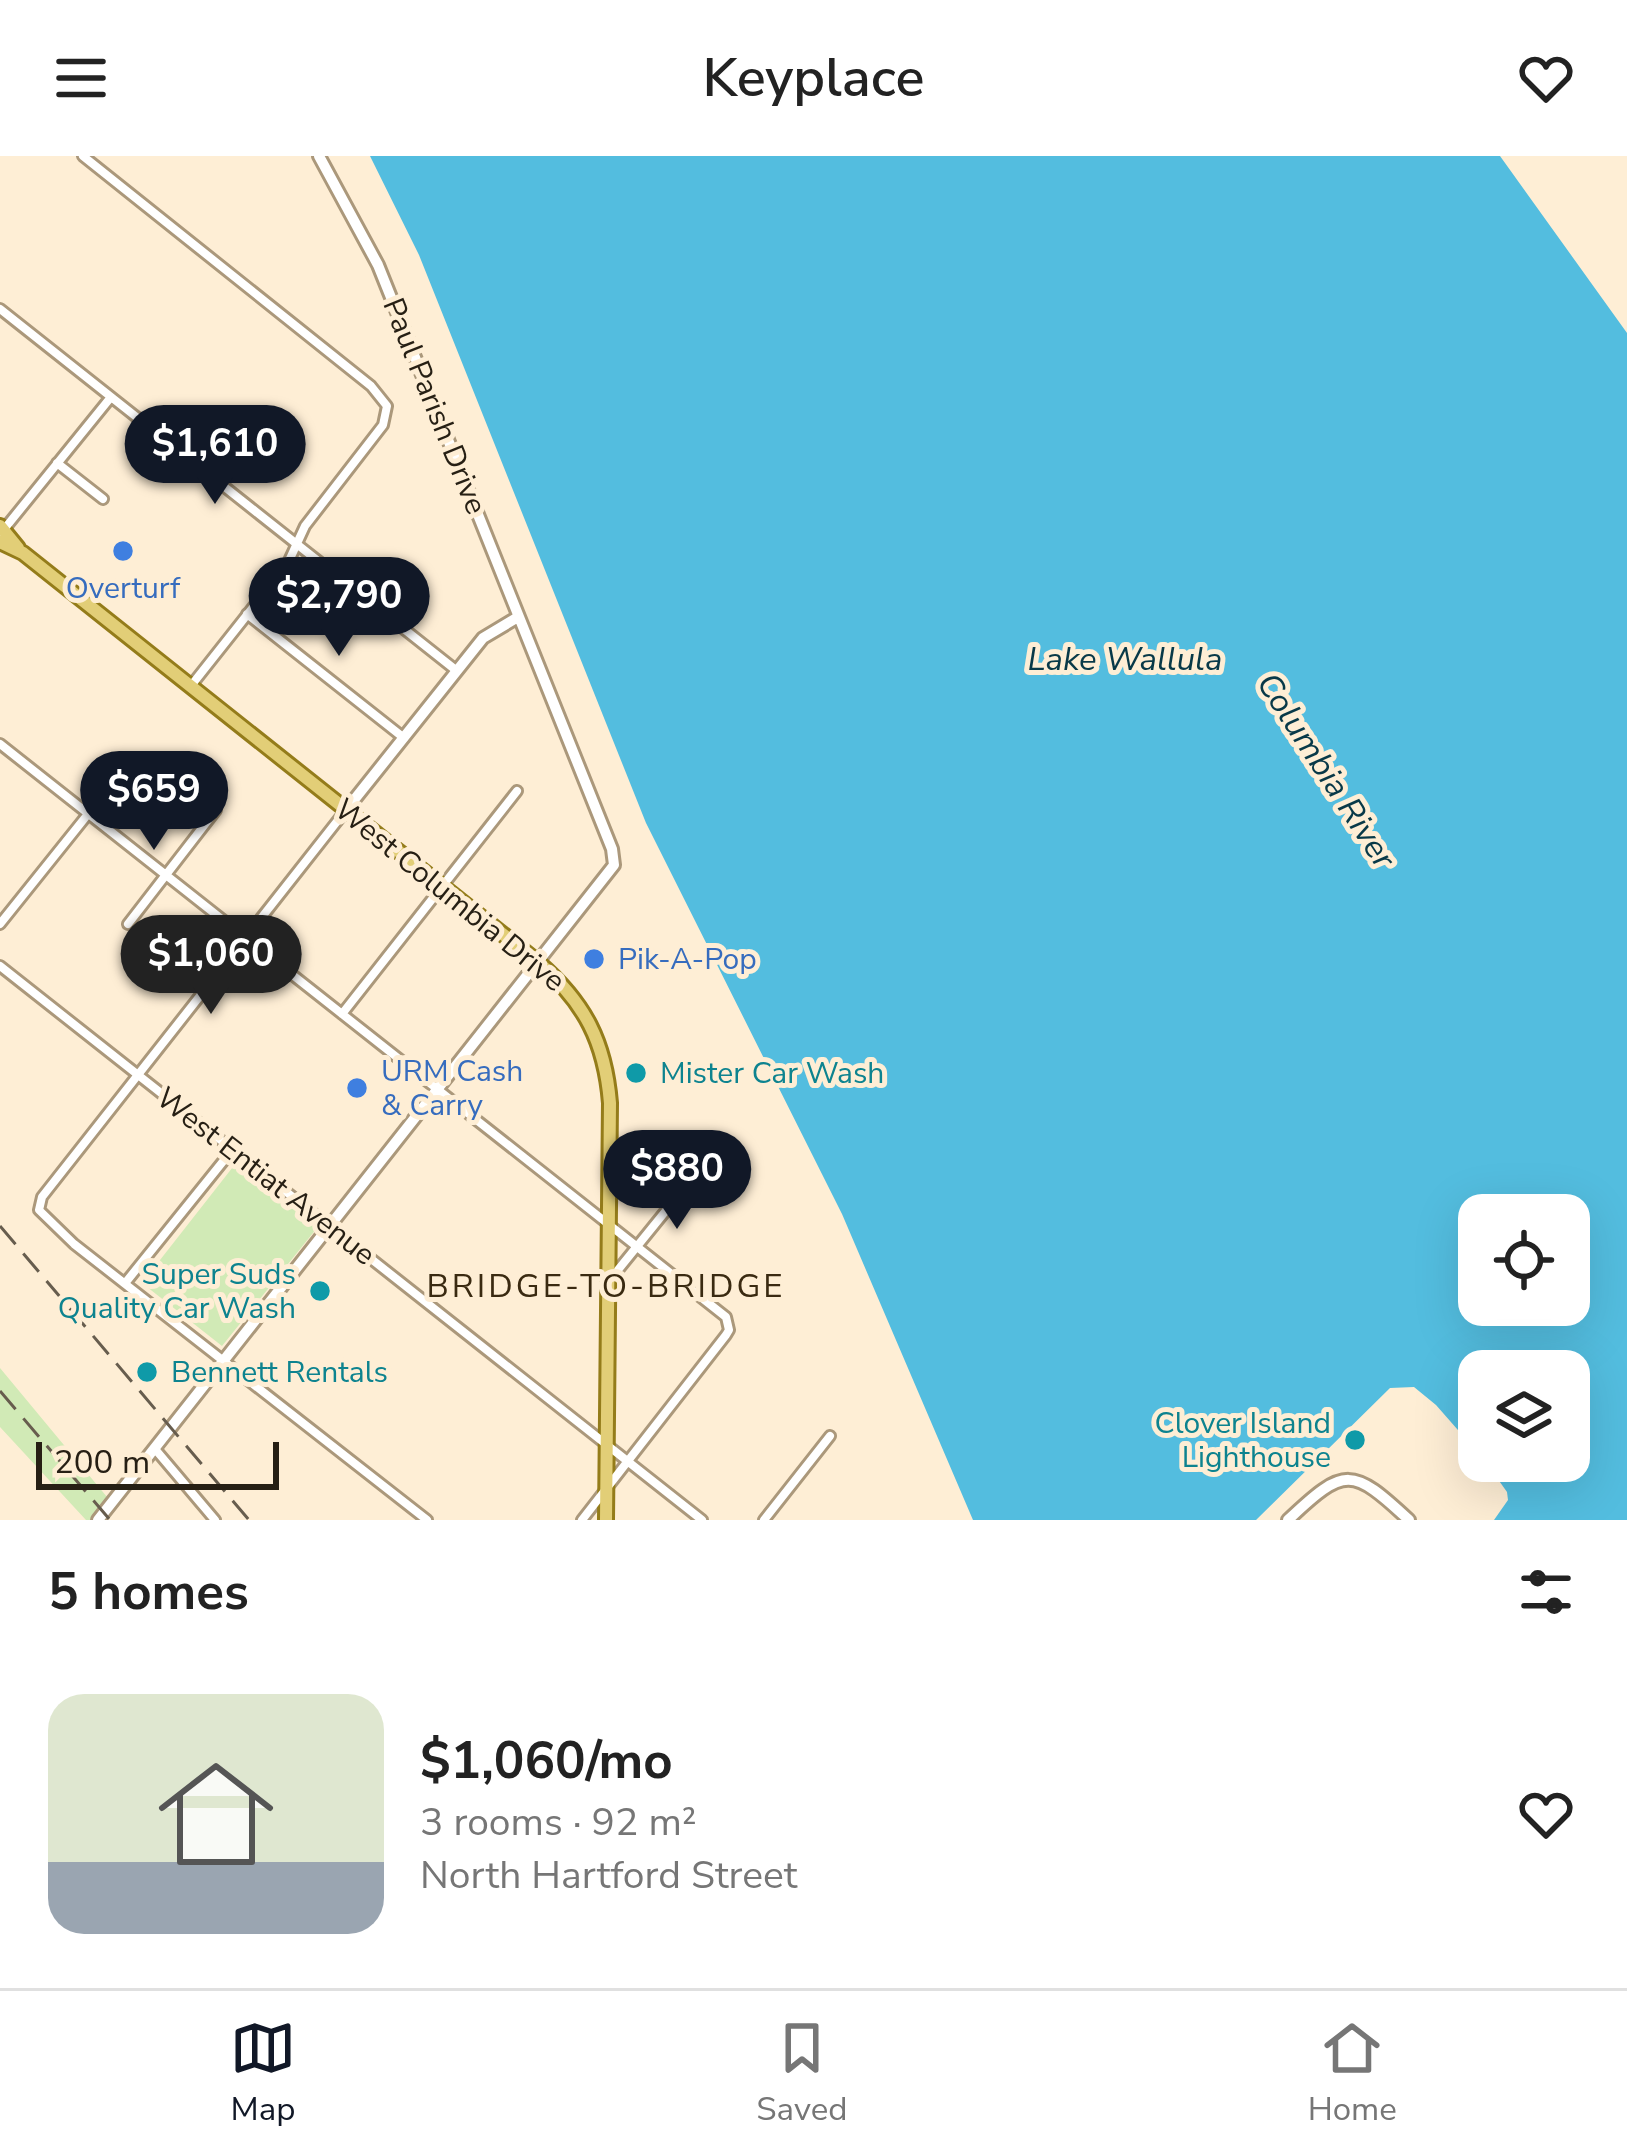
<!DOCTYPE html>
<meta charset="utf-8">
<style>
body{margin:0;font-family:"Nunito Sans",sans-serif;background:#f6f6f6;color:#222;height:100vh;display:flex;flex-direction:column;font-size:45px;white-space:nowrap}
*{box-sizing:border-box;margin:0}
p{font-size:39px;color:#767676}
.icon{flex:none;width:66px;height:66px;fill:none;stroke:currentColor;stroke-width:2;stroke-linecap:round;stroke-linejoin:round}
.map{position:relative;height:1364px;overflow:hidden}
.drawer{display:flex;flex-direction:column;background:#fff;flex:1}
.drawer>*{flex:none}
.controls{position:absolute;left:1458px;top:1038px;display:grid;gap:24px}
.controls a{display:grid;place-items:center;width:132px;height:132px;border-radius:24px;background:#fff;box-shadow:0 12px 48px #0002;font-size:60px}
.scale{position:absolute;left:36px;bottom:30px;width:243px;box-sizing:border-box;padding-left:12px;border:6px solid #261f14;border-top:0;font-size:33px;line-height:42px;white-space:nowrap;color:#261f14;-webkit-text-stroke:9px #feeed5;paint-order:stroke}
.price{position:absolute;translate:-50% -102px;padding:0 27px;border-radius:42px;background:#111827;color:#fff;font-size:39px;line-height:78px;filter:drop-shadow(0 3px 6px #0008)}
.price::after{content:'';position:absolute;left:50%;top:72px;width:36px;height:27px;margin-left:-18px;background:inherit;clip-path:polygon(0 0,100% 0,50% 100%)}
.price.selected{background:#222;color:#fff}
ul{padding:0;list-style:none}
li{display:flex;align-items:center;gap:36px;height:300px;padding:0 48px}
li span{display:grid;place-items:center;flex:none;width:336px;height:240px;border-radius:36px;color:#555}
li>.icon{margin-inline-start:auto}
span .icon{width:144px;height:144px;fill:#fffc;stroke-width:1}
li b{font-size:51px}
h2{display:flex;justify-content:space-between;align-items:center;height:144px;padding:0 48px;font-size:51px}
header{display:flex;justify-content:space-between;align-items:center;height:156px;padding:0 48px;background:#fff;font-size:54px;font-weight:600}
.tabs{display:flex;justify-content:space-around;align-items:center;height:168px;border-top:3px solid #e0e0e0;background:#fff;font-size:33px;color:#767676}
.tabs a{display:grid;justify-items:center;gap:6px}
.tabs .selected{color:#111827}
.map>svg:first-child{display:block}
.green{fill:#d1eab6}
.water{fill:#53bddf;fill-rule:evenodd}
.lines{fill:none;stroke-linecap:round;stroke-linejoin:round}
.street-casing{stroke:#ab987b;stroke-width:14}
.secondary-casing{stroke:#ab987b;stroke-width:16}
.primary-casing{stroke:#947c1a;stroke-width:18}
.street{stroke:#fff;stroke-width:8}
.secondary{stroke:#fff;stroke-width:10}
.primary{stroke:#e2ce77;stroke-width:12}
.rail{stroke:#675d4e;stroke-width:3;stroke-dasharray:24 12;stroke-linecap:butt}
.shop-dot{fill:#3f7fe0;stroke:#feeed5;stroke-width:4.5}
.culture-dot{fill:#0f9aa8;stroke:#feeed5;stroke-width:4.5}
.labels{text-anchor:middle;stroke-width:10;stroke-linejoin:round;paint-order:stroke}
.street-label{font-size:30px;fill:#261f14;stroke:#feeed5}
.shop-label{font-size:30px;fill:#366cbe;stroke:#feeed5;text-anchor:start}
.culture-label{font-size:30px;fill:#0d838f;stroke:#feeed5;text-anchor:start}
.water-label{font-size:33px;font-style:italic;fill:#083948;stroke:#feeed5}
.neighbourhood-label{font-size:33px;letter-spacing:3px;fill:#3a2a11;stroke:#feeed5}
</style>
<header><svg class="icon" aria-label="menu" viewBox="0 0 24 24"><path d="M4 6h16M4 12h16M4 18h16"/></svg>Keyplace<svg class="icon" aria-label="heart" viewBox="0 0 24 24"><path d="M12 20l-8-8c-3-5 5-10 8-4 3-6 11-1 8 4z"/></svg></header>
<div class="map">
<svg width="1627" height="1364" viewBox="0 0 1627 1364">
<rect width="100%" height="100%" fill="#feeed5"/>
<path class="green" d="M236,1007L307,1060L317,1072L222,1190L142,1127Z
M0,1212L112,1347L98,1364H86L0,1271Z"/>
<path class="water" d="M370,0H1500L1627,177V1364H1494L1508,1344L1507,1336L1485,1305H1569V1215H1479V1298L1436,1249L1414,1231L1390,1232L1256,1364H973L842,1058L646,667L419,99ZM1479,1059H1569V1149H1479Z"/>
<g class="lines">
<defs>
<path id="street" d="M83,0L371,230L387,250L383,269L305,370L288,407L190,531
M0,153L457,515
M57,307L103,343
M1,377L111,241
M247,458L404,582
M0,588L726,1161L729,1174L726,1179L582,1364
M346,654L42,1041L39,1054L74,1088L427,1364
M0,768L88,658
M128,768L216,654
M0,810L702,1364
M342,858L517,635
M609,1125L711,999
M126,1126L233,993
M155,1293L215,1364
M764,1364L830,1280"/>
<path id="secondary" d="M346,654L483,482L518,461
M98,1364L614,709L612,693L378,109L319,0
M1288,1364C1345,1310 1352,1311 1409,1364"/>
<path id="primary" d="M0,370L18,392
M0,386L23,397L539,807C585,847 605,886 610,947L606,1364"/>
</defs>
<use href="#street" class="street-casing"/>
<use href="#secondary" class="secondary-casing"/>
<use href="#primary" class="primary-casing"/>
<use href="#street" class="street"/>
<use href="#secondary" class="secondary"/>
<use href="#primary" class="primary"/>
<path class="rail" d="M0,1070L249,1364
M0,1235L110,1364"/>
</g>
<g class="shop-dot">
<circle cx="123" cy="395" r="12"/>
<circle cx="594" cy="803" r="12"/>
<circle cx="357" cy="932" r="12"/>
</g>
<g class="culture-dot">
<circle cx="636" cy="917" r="12"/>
<circle cx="320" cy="1135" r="12"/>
<circle cx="147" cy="1216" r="12"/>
<circle cx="1355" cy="1284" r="12"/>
</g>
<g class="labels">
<g class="street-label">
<text transform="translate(435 250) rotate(68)" y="10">Paul Parish Drive</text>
<text transform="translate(450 739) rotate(39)" y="10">West Columbia Drive</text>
<text transform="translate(266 1020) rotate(38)" y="10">West Entiat Avenue</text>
</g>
<g class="shop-label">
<text x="123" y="442" text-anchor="middle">Overturf</text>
<text x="618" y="813">Pik-A-Pop</text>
<text x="381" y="925">URM Cash<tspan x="381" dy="34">&amp; Carry</tspan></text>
</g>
<g class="culture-label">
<text x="660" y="927">Mister Car Wash</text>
<text x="296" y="1128" text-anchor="end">Super Suds<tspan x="296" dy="34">Quality Car Wash</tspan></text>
<text x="171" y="1226">Bennett Rentals</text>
<text x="1331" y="1277" text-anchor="end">Clover Island<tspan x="1331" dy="34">Lighthouse</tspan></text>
</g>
<g class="water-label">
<text x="1125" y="514">Lake Wallula</text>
<text transform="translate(1327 614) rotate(57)" y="12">Columbia River</text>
</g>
<g class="neighbourhood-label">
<text x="606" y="1141">BRIDGE-TO-BRIDGE</text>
</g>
</g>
</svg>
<div class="controls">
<a><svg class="icon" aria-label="locate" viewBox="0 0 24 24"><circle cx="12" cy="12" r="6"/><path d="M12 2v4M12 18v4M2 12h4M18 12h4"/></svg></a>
<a><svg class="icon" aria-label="layers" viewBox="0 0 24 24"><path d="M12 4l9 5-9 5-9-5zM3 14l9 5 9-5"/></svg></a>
</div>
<div class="scale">200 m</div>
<b class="price" style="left:215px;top:351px">$1,610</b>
<b class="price" style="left:339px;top:503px">$2,790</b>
<b class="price" style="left:154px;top:697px">$659</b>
<b class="price selected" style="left:211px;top:861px">$1,060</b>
<b class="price" style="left:677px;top:1076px">$880</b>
</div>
<section class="drawer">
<h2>5 homes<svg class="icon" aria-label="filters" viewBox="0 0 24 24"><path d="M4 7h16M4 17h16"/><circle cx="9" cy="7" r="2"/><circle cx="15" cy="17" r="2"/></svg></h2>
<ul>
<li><span style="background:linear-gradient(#dfe7d0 70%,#9aa5b1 0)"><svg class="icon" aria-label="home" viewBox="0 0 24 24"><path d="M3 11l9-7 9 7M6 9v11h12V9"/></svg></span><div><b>$1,060/mo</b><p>3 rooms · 92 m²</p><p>North Hartford Street</p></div><svg class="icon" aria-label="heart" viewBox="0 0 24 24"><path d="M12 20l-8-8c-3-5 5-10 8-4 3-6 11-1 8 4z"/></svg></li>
</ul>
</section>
<nav class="tabs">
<a class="selected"><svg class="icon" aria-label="map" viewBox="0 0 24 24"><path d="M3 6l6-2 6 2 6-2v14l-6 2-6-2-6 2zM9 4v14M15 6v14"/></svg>Map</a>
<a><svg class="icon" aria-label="saved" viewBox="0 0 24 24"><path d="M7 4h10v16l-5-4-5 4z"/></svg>Saved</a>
<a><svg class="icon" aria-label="home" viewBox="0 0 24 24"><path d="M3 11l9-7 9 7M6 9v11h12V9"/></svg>Home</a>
</nav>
